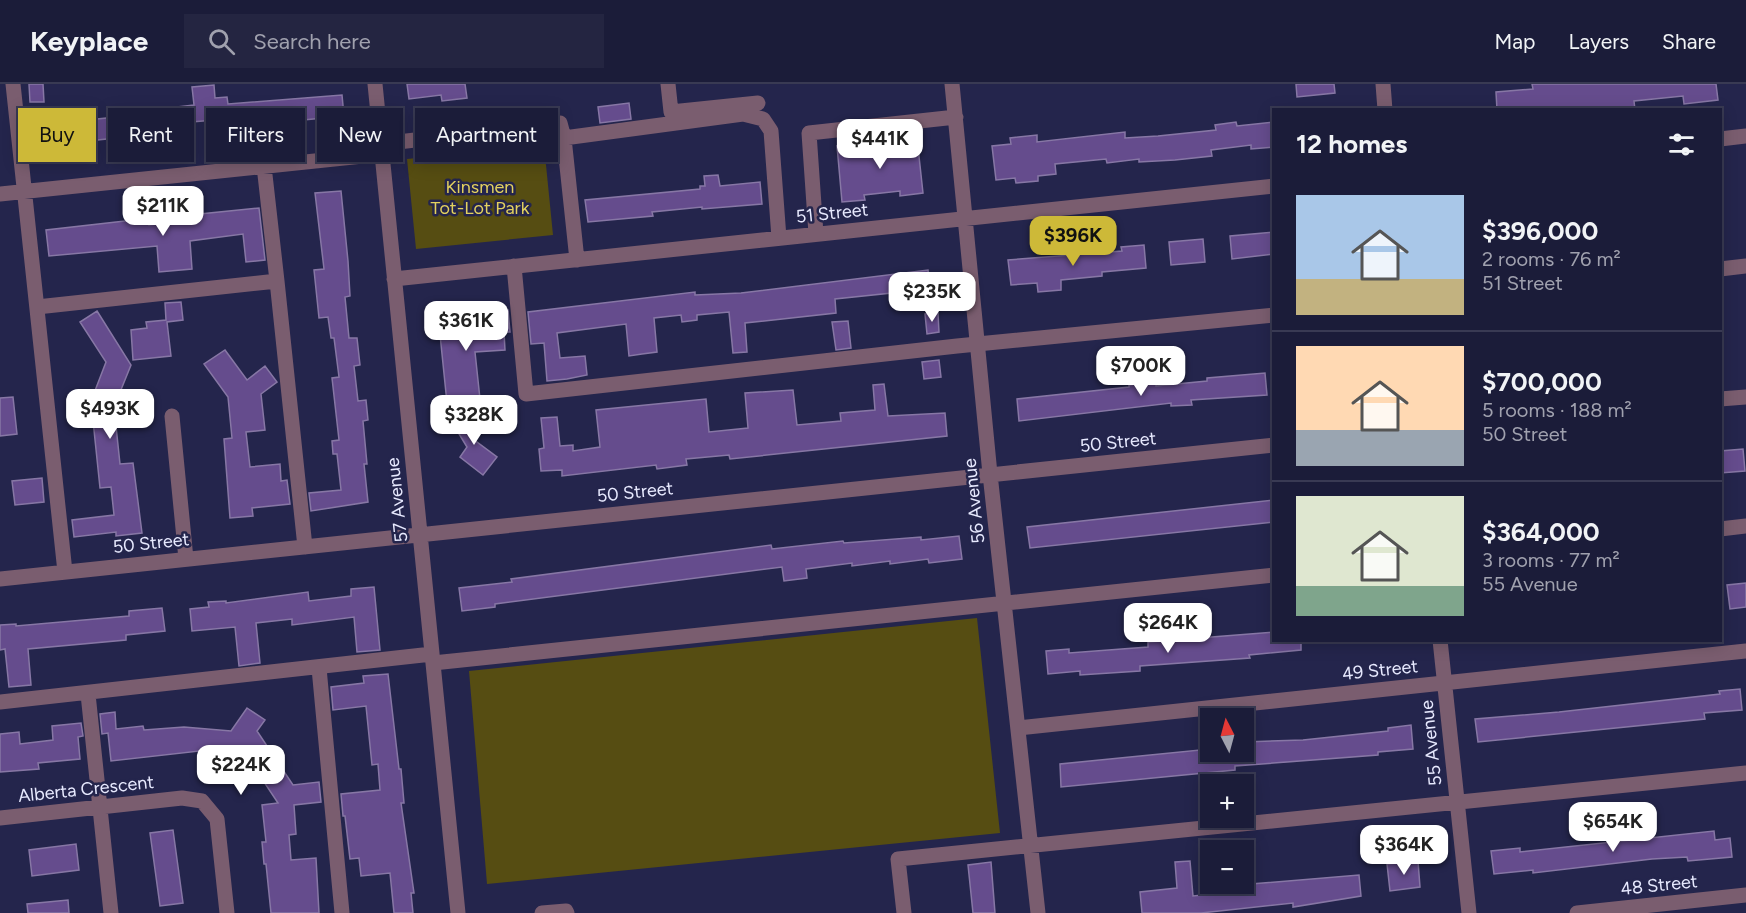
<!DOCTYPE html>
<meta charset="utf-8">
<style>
body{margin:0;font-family:Figtree,sans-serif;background:#242541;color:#f1f3f6;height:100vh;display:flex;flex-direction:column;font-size:22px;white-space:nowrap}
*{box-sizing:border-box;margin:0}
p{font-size:20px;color:#a0a1ae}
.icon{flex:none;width:33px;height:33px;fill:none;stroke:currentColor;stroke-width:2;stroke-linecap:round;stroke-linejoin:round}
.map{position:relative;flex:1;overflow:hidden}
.drawer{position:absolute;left:1272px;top:24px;width:450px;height:534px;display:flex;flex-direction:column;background:#1b1c39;border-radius:0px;box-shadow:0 3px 15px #0003,0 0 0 2px #393a53}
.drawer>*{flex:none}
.banner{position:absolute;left:18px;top:24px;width:570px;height:54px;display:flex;gap:12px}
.needle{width:39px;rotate:354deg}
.fabs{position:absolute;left:1200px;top:624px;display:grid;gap:12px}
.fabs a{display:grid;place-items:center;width:54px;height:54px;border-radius:0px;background:#1b1c39;box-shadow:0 3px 15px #0003,0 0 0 2px #393a53;font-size:30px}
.price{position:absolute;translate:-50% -51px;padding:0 14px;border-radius:12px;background:#fff;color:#222;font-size:20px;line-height:39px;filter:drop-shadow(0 2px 3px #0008)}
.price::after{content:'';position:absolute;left:50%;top:36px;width:18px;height:14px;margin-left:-9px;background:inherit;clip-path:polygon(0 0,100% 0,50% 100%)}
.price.active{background:#cdb938;color:#111}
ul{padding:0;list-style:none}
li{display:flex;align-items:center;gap:18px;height:150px;padding:0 24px}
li+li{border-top:2px solid #393a53}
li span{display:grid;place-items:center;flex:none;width:168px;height:120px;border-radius:0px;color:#555}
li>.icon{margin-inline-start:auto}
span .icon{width:72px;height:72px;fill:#fffc;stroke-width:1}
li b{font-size:26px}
h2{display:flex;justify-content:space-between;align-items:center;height:72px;padding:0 24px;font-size:26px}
.chip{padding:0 21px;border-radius:0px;background:#1b1c39;box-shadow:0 3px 15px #0003,0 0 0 2px #393a53;font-size:21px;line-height:54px}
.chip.active{background:#cdb938;color:#111}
header{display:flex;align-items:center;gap:36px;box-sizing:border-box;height:84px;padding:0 30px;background:#1b1c39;border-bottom:2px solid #393a53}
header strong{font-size:28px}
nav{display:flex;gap:33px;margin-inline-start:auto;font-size:21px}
.search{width:420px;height:54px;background:#242541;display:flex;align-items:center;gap:15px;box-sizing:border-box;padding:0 21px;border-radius:0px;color:#a0a1ae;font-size:22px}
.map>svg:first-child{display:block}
.green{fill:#564d12}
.building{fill:#654c8d;stroke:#8777a5;stroke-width:1.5}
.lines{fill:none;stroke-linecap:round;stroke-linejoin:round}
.minor{stroke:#7a5d6f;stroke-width:15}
.labels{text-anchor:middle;stroke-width:5;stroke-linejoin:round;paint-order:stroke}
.park-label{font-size:18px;fill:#e3d15f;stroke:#24254c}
.street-label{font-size:18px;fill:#e7e9fe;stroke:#24254c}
</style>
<header>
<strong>Keyplace</strong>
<div class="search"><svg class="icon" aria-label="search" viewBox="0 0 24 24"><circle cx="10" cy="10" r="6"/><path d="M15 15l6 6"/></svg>Search here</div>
<nav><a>Map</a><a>Layers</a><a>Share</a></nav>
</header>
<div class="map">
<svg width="1746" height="829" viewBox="0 0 1746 829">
<rect width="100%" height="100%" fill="#24254c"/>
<path class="green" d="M544,61L553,151L416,165L407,75Z
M977,534L1000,749L487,800L469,587Z"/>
<path class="building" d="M29,0H43L44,18H30Z
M407,0H465L467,14L442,17L441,11L409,15Z
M1296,0H1334L1335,9L1297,13Z
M1532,0H1716L1718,16L1684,20L1683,12L1634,17L1635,26H1497L1496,8L1533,5Z
M214,1L215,14L227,13L228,20L342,11L344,32L240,42L239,34L191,38V42L116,50V54L41,62L39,41L126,32V29L194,21L192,3Z
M629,19L631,35L600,39L598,23Z
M1236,38L1237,42L1274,38V63L1251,65V61L1211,66L1212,72L1175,76L1139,78V75L1107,79L1106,75L1055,80L1056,90L1038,92V97L1016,99L1015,94L996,96L992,62L1011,60L1010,54L1037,51V58L1125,48V54L1158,52L1216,46L1215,41Z
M917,54L923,109L900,112V107L864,111L865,116L842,118L837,62L856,60V64L898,59V56Z
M718,91L720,102L760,98L762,120L702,125V123L652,128L653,132L588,138L585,116L700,105V102H705L704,92Z
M341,107L348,177L350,212L345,213L349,254H357L360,281L354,282L358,317L366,316L368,336L363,337L367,380H364L368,418L311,427L309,409L341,406L337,370H333L332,357L339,356L332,294L339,293L334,254H331L328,233L319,234L314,186L324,185L315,109Z
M259,124L265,176L246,178L243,150L190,157L192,185L159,188L157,162L49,172L46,146L125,137H149V141L180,137V132Z
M1274,148V170L1232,175L1230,152Z
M1203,155L1205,178L1171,181L1169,158Z
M1144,161L1146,184L1102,188V192L1061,196V206L1038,208L1037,199L1011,201L1008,176L1122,167L1121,163Z
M928,186L930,205L835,215L836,229L745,239L747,268L733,269L729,228L697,231V236L682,238L681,231L654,234L657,268L642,270L629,272L626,240L557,249L560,274L585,272L587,291L567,295L547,297L544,259L531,260L528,228L695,208V211L741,209Z
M181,218L183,236L167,238L171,272L133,276L131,246L147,244L146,238L166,236L165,219Z
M457,219L461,255L491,252L489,228L508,226L510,248H504L505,266L475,268L480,315L447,319L437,221Z
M97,227L131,281L114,323L120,380L133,379L142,449L116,452V448L74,453L72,436L114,431L111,403L100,404L91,317L106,278L80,238Z
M938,229L939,248L927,250L925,230Z
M848,237L851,264L836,266L832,238Z
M225,266L247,296L265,282L277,298L261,310L265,346L246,348L250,383L280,380L281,397L287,396L290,420L252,424L253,432L230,434L224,355L232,354L228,313L204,280Z
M939,276L941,293L924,295L922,278Z
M1265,289L1267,311L1191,316L1192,321L1171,322V319L1019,337L1017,315L1129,303V301L1156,298V302L1207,297V294Z
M884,300L888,332L945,329L947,352L730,375L729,371L686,375L687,381L657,385L656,381L562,392V386L541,387L539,365L544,364L541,334L557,333L560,362L573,361V367L600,363L596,326L706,315L709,348L748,344L745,309L793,306L797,341L841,337L840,329L875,326L873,301Z
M13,313L17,350L0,352V314Z
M471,330L481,344L469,352L497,373L483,391L460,373L467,363L453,340Z
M1743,365L1745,387L1720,389V367Z
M42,394L44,418L15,421L12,397Z
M1274,416V438L1030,464L1027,443Z
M959,452L962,475L929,479L928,475L890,480V477L852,482V479L806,485L807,494L784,497L782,483L495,520V523L462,527L459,504L512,498L511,495L771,461L772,465L843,457L844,459L921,453V456Z
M1746,499V523L1730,525L1727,501Z
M374,503L380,566L357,568L354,533L292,541V535L256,539L260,579L239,582L235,543L192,547L190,525L209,523L208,518L226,517V519L308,508L309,517L351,512V505Z
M162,524L165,547L126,551V556L28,565L31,601L9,603L5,565L0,566V541L16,540V542L129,532V527Z
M1274,548V556H1301V566L1249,571L1250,574L1140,582V587L1080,591V587L1048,590L1046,567L1069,565V569L1148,563V558Z
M388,590L399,685H401L404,719H401L414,809H411L413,829H394L390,789L361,792L359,774L350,775L345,732H343L341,710L380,706L378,680L372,681L366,622L333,626L331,603L364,599L363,592Z
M1740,605L1742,626L1704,629L1705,635L1478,658L1475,635L1559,628L1720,610L1719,607Z
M247,624L265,636L257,647L293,701L319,698L321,718L294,721L296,750L289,751L291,776L316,774L319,829H271L266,780H264L262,758H266L262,721L278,719L248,674L208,670V666L111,677L108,649L102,650L100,630L115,628L116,645L143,642L144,646L184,643L231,647Z
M81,639L83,652L78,653L80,675L38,679L39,685L0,688V650L19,648L20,660L53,656L52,642Z
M1411,641L1413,665L1378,668V671L1235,682V686L1061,703L1060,680L1210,665V668H1245L1244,658L1303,656L1388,647V644Z
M173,746L183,819L160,822L150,749Z
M1714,747L1715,756L1730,754L1732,773L1688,777L1687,773L1652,775L1533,789V786L1494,790L1491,767L1520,764V768Z
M76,760L79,786L32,792L29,766Z
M1190,777L1193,812L1252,806L1251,800L1359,791L1361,812L1293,823V819L1201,829H1142L1140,808L1177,804L1175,778Z
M1418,777L1420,803L1390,807L1387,780Z
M991,778L995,829H973L968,781Z
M68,816L69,829H28L27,820Z"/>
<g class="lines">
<path class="minor" d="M13,0L65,488
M375,0L458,829
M668,0L671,28L758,19
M952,0L990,390L1038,829
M1383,0L1385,26
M564,54L743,30L763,35L771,47L779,154
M1720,55L1746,52
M381,60L560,39L564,54L577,176
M0,110L382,70
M816,150L809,49L956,33
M514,182L526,310L957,262L1274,231
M1720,185L1746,182
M394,195L1274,102
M277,197L305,463
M37,223L277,197L264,82
M1720,315L1746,313
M172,332L186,475
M1720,445L1746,442
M0,495L1274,361
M1440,556L1469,829
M433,579L1274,491
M319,584L342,829
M88,610L111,829
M0,618L432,570
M1018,644L1746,567
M0,734L182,714L202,717L217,735L227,829
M542,829L566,827L567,829
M904,829L898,775L1746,689
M1577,829L1746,811"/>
</g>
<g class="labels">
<g class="park-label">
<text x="480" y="109">Kinsmen<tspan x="480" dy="21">Tot-Lot Park</tspan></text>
</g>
<g class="street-label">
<text transform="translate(832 129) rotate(-6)" y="6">51 Street</text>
<text transform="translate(1118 358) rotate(-6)" y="6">50 Street</text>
<text transform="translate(635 408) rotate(-6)" y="6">50 Street</text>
<text transform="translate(397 416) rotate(-96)" y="6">57 Avenue</text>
<text transform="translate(974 417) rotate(-96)" y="6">56 Avenue</text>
<text transform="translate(151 459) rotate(-6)" y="6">50 Street</text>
<text transform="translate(1380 586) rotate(-6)" y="6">49 Street</text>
<text transform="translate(1431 659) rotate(-96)" y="6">55 Avenue</text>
<text transform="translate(86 705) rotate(-6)" y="6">Alberta Crescent</text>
<text transform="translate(1659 801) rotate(-6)" y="6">48 Street</text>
</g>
</g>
</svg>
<div class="fabs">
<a><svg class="needle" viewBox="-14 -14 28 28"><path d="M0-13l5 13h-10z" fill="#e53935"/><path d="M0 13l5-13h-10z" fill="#a0a1ae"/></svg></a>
<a>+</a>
<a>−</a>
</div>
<b class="price" style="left:880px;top:86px">$441K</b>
<b class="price" style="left:163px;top:153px">$211K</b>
<b class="price active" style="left:1073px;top:183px">$396K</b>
<b class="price" style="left:932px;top:239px">$235K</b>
<b class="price" style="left:466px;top:268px">$361K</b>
<b class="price" style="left:1141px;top:313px">$700K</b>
<b class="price" style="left:110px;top:356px">$493K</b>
<b class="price" style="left:474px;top:362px">$328K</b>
<b class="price" style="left:1168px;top:570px">$264K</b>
<b class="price" style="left:241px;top:712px">$224K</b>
<b class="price" style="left:1613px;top:769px">$654K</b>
<b class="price" style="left:1404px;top:792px">$364K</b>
<div class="banner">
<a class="chip active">Buy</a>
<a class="chip">Rent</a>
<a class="chip">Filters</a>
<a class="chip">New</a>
<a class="chip">Apartment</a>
</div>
<section class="drawer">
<h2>12 homes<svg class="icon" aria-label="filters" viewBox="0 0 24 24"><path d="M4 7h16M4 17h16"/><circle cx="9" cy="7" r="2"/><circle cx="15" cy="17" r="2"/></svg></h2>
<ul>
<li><span style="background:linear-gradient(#a9c7e8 70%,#c2b280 0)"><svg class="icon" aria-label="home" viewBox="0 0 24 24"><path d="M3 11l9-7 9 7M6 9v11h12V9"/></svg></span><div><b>$396,000</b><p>2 rooms · 76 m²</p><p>51 Street</p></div></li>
<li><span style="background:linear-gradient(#ffd9b3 70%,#9aa5b1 0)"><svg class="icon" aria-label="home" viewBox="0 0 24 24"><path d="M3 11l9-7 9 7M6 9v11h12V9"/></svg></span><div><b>$700,000</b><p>5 rooms · 188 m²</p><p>50 Street</p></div></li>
<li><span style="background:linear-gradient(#dfe7d0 75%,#7fa58c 0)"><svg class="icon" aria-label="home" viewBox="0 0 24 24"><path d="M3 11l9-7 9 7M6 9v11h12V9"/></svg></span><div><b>$364,000</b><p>3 rooms · 77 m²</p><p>55 Avenue</p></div></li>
</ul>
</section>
</div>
